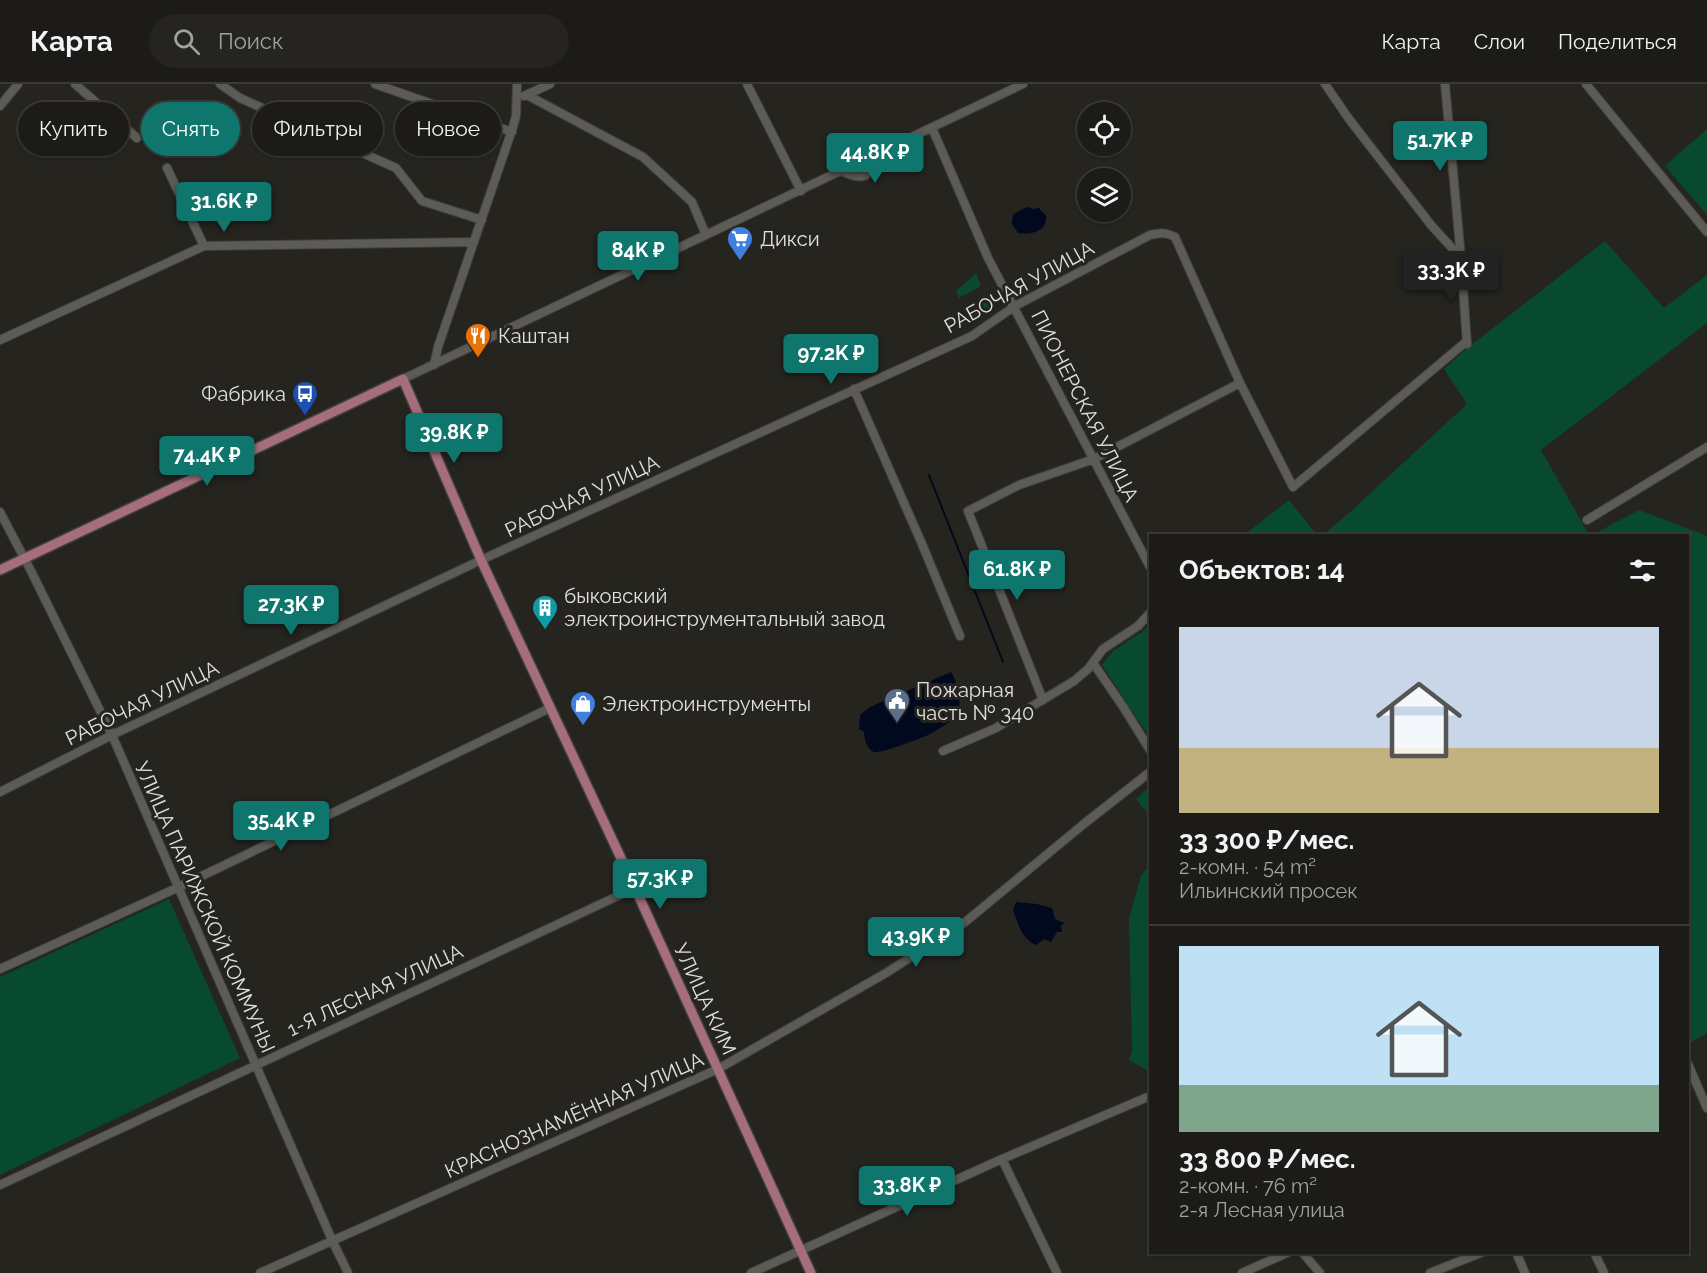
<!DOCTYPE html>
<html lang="ru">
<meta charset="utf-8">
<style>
body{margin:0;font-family:Raleway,sans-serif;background:#252420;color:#f1f3f6;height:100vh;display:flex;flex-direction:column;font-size:22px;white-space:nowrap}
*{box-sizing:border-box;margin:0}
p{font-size:20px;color:#a0a1a1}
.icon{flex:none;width:33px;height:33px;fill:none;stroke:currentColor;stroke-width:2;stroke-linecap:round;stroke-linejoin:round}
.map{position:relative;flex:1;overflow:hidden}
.details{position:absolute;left:1149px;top:450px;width:540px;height:720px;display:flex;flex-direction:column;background:#1c1b17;border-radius:0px;box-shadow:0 2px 4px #0004,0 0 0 2px #3a3936}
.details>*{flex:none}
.hud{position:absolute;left:18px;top:18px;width:570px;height:54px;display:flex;gap:12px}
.fabs{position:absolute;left:1077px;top:18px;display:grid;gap:12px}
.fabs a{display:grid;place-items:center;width:54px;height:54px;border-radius:50%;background:#1c1b17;box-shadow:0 2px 4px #0004,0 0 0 2px #3a3936;font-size:30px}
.price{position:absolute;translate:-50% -51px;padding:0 14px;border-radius:6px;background:#0f766e;color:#fff;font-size:20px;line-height:39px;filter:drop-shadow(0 2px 3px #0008)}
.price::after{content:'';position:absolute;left:50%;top:36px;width:18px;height:14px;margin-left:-9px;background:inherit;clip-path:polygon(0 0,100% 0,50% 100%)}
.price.on{background:#222;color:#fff}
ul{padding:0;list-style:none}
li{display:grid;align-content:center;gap:12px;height:318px;padding:0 30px}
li+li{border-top:2px solid #3a3936}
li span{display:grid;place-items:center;height:186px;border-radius:0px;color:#555}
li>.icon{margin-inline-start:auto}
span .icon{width:108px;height:108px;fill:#fffc;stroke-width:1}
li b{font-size:26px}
h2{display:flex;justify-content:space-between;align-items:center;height:72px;padding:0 30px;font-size:26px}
.pill{padding:0 21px;border-radius:27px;background:#1c1b17;box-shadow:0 2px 4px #0004,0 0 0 2px #3a3936;font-size:21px;line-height:54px}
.pill.on{background:#0f766e;color:#fff}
header{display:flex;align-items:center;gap:36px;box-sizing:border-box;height:84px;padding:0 30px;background:#1c1b17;border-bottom:2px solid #3a3936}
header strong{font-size:28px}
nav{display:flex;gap:33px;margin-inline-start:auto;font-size:21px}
.search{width:420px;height:54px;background:#252420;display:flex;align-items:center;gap:15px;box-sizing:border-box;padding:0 21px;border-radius:33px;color:#a0a1a1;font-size:22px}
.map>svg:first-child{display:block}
.green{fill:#084a30}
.water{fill:#00091d}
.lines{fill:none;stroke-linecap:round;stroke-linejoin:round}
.stream{stroke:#00091d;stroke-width:2}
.minor-casing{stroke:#41403c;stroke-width:10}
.major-casing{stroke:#41403c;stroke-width:12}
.minor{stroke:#5d5b56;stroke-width:8}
.major{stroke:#a66e7d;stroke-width:9}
.labels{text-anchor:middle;stroke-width:6;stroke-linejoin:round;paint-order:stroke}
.poi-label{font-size:20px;fill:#e1e0dd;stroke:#25241f;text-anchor:start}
.street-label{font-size:20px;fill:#e1e0dd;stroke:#25241f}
</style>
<header>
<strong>Карта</strong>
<div class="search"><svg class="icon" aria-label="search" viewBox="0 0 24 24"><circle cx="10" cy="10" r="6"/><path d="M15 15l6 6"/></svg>Поиск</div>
<nav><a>Карта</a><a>Слои</a><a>Поделиться</a></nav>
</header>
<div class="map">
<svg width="1707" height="1189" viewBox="0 0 1707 1189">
<rect width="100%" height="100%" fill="#25241f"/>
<path class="green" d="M1707,45V131L1665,82Z
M1605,157L1664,224L1707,191V239L1541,366L1589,451L1322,452L1350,428L1467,320L1444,285L1466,265Z
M976,189L981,202L959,214L956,207Z
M988,215L994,225L973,236L968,226Z
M1289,416L1317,451H1244Z
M1639,426L1707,452V949L1688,960V452L1592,451Z
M1150,540V654L1102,581L1113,567L1142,548Z
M1150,702V732L1136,715Z
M1150,780V988L1129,976L1132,967L1129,834L1141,792Z
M169,815L240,974L0,1091V893Z"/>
<path class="water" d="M1028,123L1033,125L1040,124V126L1046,131C1048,147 1032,151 1018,149L1012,140L1013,131L1017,128Z
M951,588C958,599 964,621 955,632C951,638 939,645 932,649C925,653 880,670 874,668C867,666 864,654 864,648L859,645L860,631L870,623Z
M1016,818L1037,820L1052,824L1055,835L1064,839L1061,842L1062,848H1057L1051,858L1044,855L1036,861C1021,854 1019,841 1013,826Z"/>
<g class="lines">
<path class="stream" d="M929,391L1003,578"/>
<defs>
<path id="minor" d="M75,0L137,54
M220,0L240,14L396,84L422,117L482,136
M375,0L512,48
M747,0L801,107
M1325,0L1349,35L1431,141L1461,174
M1445,0L1461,174L1467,260
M1586,0L1707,148
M527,11L643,73L692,118L706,151
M524,12L550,0
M0,22L18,0
M932,44L988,174L1150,483
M167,84L204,162
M841,87C849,90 858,95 866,91L869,83L862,77
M0,256L204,162L474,158
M434,281L438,263L513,43L516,32L517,0
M403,295L1023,0
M854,305L922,460L960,552
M0,428L32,489L112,651L332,1156L348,1189
M1587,436L1707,363
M1093,579L1122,621L1150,666
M1043,616L968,427L1019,401L1094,375L1240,299
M943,667L996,644L1074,597L1088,585L1103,565L1138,542L1150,529
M0,708L112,651L481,476L972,252L1015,222L1150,151C1160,149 1166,148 1175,153L1240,299L1293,403L1467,257
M0,885L179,803L550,624
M1688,980L1707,1024
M1002,1075L1057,1189
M0,1101L635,804
M1302,1168L1320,1189
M1516,1168L1525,1189
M1594,1168L1604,1189
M260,1189L718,985L886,889L964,839L1085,739L1150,688
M751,1189L1002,1075L1150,1012
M1242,1189L1289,1168
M1430,1189L1483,1168"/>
<path id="major" d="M0,486L403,295L481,476L635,804L811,1189"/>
</defs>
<use href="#minor" class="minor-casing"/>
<use href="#major" class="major-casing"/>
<use href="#minor" class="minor"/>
<use href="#major" class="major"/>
</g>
<defs>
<symbol id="supermarket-pin" viewBox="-11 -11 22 30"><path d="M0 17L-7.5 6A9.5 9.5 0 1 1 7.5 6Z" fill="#3f7fe0" stroke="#25241f"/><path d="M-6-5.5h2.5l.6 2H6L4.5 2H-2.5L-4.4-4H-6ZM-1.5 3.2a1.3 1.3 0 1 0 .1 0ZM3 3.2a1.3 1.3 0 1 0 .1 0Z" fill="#fff"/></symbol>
<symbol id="restaurant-pin" viewBox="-11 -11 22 30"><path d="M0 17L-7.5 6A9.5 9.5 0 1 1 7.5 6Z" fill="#e8710a" stroke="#25241f"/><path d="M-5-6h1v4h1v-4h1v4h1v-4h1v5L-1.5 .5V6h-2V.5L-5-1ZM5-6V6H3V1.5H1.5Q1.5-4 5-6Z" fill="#fff"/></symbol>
<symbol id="bus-pin" viewBox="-11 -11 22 30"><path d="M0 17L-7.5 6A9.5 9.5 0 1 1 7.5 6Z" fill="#1a4fb4" stroke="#25241f"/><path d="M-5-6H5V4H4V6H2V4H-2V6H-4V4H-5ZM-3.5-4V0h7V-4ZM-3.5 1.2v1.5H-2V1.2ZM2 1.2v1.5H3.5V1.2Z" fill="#fff"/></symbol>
<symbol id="building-pin" viewBox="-11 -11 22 30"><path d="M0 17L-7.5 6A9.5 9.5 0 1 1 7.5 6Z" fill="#0f9aa8" stroke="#25241f"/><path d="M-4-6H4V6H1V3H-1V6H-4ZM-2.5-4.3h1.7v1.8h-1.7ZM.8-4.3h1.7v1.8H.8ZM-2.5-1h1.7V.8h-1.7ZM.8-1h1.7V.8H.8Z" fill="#fff"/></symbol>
<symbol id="civic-pin" viewBox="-11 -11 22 30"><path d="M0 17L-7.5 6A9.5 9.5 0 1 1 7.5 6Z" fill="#5c6f8a" stroke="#25241f"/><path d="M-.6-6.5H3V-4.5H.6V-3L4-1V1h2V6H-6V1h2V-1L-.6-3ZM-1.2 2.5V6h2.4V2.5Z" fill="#fff"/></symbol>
<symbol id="shop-pin" viewBox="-11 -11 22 30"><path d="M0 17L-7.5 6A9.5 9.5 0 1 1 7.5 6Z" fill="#3f7fe0" stroke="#25241f"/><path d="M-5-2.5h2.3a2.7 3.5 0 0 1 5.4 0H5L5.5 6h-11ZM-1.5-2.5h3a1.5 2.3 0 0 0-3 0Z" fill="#fff"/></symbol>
</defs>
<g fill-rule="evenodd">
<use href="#supermarket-pin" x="725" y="140" width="30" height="40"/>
<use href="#restaurant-pin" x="463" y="237" width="30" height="40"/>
<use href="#bus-pin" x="290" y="295" width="30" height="40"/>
<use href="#building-pin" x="530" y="509" width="30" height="40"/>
<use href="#civic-pin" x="882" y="602" width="30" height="40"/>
<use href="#shop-pin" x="568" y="605" width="30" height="40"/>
</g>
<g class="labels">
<g class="poi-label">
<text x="760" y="162">Дикси</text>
<text x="498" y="259">Каштан</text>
<text x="286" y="317" text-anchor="end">Фабрика</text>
<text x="564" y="519">быковский<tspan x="564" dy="23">электроинструментальный завод</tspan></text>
<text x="916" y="613">Пожарная<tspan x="916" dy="23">часть № 340</tspan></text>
<text x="602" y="627">Электроинструменты</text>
</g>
<g class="street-label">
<text transform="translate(1019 203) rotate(-29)" y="7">РАБОЧАЯ УЛИЦА</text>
<text transform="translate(1085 322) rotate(63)" y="7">ПИОНЕРСКАЯ УЛИЦА</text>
<text transform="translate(582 412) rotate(-25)" y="7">РАБОЧАЯ УЛИЦА</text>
<text transform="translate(142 619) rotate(-26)" y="7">РАБОЧАЯ УЛИЦА</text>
<text transform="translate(205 823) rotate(66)" y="7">УЛИЦА ПАРИЖСКОЙ КОММУНЫ</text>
<text transform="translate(375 906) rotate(-25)" y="7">1-Я ЛЕСНАЯ УЛИЦА</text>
<text transform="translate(705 915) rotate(65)" y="7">УЛИЦА КИМ</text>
<text transform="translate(574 1031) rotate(-24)" y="7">КРАСНОЗНАМЁННАЯ УЛИЦА</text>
</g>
</g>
</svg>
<div class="fabs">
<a><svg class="icon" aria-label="locate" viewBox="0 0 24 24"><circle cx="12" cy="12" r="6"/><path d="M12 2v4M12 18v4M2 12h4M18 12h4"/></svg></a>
<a><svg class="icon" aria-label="layers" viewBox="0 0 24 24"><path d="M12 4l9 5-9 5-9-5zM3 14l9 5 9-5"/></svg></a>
</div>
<b class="price" style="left:1440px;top:88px">51.7K ₽</b>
<b class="price" style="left:875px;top:100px">44.8K ₽</b>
<b class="price" style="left:224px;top:149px">31.6K ₽</b>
<b class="price" style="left:638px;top:198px">84K ₽</b>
<b class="price on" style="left:1451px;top:218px">33.3K ₽</b>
<b class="price" style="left:831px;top:301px">97.2K ₽</b>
<b class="price" style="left:454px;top:380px">39.8K ₽</b>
<b class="price" style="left:207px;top:403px">74.4K ₽</b>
<b class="price" style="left:1017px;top:517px">61.8K ₽</b>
<b class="price" style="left:291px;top:552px">27.3K ₽</b>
<b class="price" style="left:281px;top:768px">35.4K ₽</b>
<b class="price" style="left:660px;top:826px">57.3K ₽</b>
<b class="price" style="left:916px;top:884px">43.9K ₽</b>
<b class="price" style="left:907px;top:1133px">33.8K ₽</b>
<div class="hud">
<a class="pill">Купить</a>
<a class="pill on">Снять</a>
<a class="pill">Фильтры</a>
<a class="pill">Новое</a>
</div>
<section class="details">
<h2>Объектов: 14<svg class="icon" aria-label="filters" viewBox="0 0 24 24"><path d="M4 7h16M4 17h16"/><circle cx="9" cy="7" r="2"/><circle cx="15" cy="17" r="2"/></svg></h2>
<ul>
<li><span style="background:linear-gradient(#c9d6e8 65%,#c2b280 0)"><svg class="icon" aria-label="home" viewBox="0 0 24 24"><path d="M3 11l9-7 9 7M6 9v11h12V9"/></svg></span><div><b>33 300 ₽/мес.</b><p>2-комн. · 54 m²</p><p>Ильинский просек</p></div></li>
<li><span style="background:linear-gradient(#bfe0f5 75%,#7fa58c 0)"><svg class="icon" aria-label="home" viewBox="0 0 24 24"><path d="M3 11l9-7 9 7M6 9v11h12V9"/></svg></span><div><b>33 800 ₽/мес.</b><p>2-комн. · 76 m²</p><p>2-я Лесная улица</p></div></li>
</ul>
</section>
</div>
